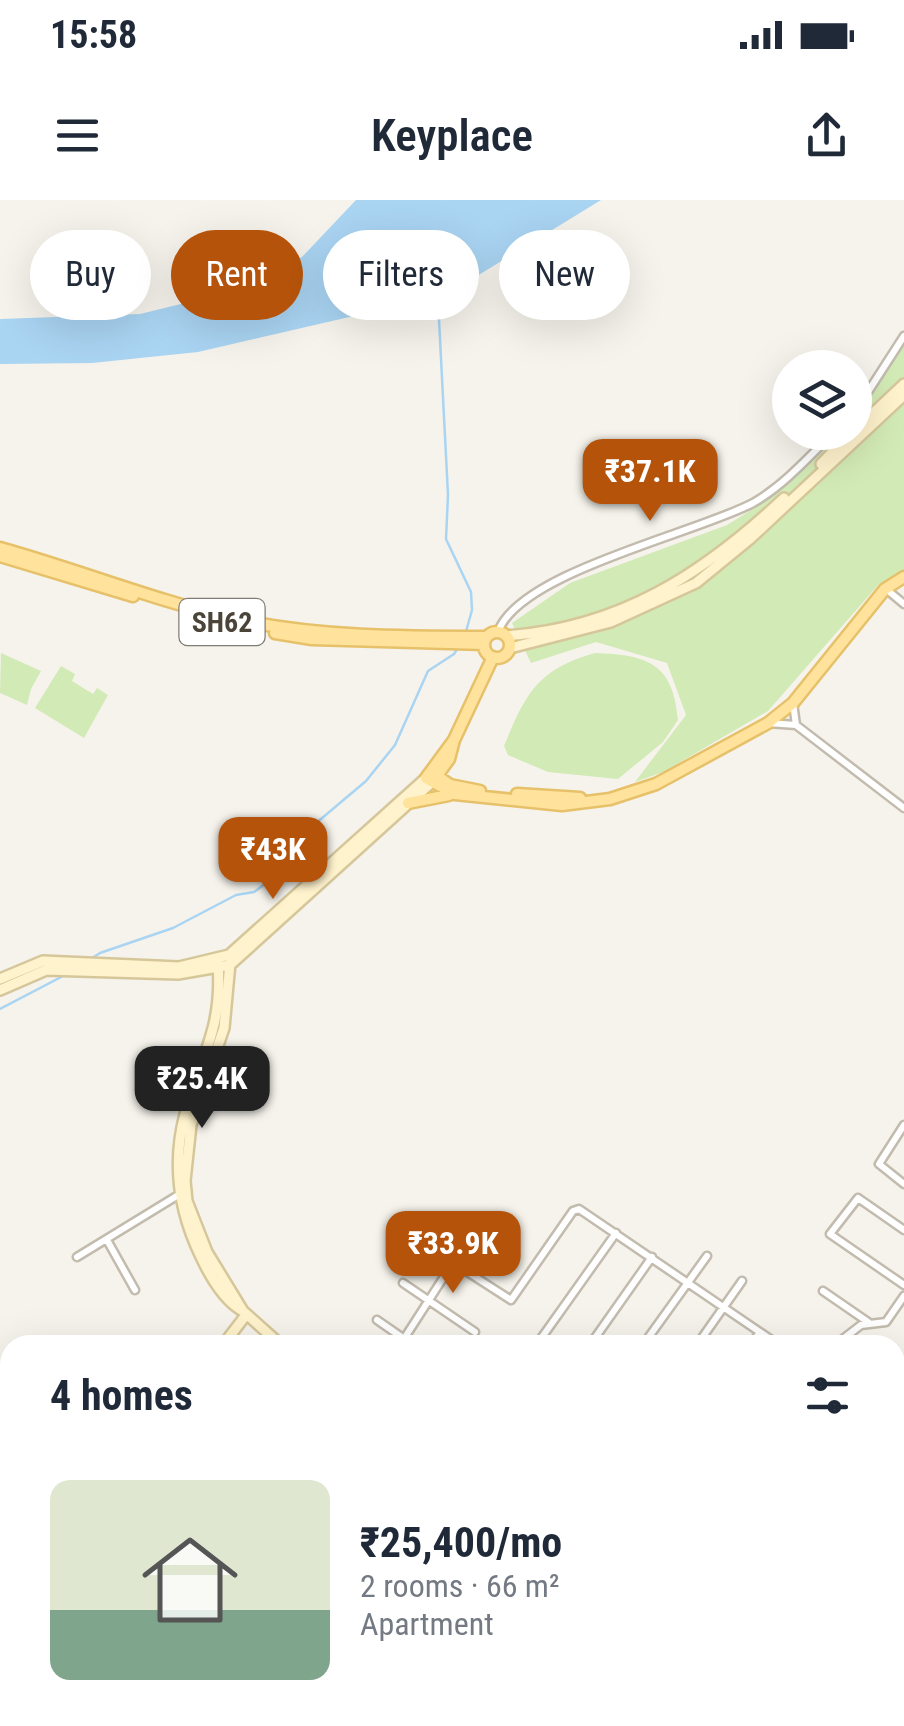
<!DOCTYPE html>
<meta charset="utf-8">
<style>
body{margin:0;font-family:"Roboto Condensed",sans-serif;background:#f2f2f3;color:#1f2937;height:100vh;display:flex;flex-direction:column;font-size:38px;white-space:nowrap}
*{box-sizing:border-box;margin:0}
p{font-size:32px;color:#747a83}
.icon{flex:none;width:55px;height:55px;fill:none;stroke:currentColor;stroke-width:2;stroke-linecap:round;stroke-linejoin:round}
.map{position:relative;flex:1;overflow:hidden}
.panel{position:absolute;left:0px;top:1135px;width:905px;height:392px;display:flex;flex-direction:column;background:#fff;border-radius:30px 30px 0 0;box-shadow:0 10px 40px #0002}
.panel>*{flex:none}
.top-card{position:absolute;left:30px;top:30px;width:845px;height:90px;display:flex;gap:20px}
.buttons{position:absolute;left:772px;top:150px;display:grid;gap:20px}
.buttons a{display:grid;place-items:center;width:100px;height:100px;border-radius:50%;background:#fff;box-shadow:0 10px 40px #0002;font-size:50px}
.price{position:absolute;translate:-50% -85px;padding:0 22px;border-radius:20px;background:#b45309;color:#fff;font-size:32px;line-height:65px;filter:drop-shadow(0 2px 5px #0008)}
.price::after{content:'';position:absolute;left:50%;top:60px;width:30px;height:22px;margin-left:-15px;background:inherit;clip-path:polygon(0 0,100% 0,50% 100%)}
.price.selected{background:#222;color:#fff}
ul{padding:0;list-style:none}
li{display:flex;align-items:center;gap:30px;height:250px;padding:0 50px}
li span{display:grid;place-items:center;flex:none;width:280px;height:200px;border-radius:20px;color:#555}
li>.icon{margin-inline-start:auto}
span .icon{width:120px;height:120px;fill:#fffc;stroke-width:1}
li b{font-size:42px}
h2{display:flex;justify-content:space-between;align-items:center;height:120px;padding:0 50px;font-size:42px}
.chip{padding:0 35px;border-radius:45px;background:#fff;box-shadow:0 10px 40px #0002;font-size:35px;line-height:90px}
.chip.selected{background:#b45309;color:#fff}
.status{display:flex;justify-content:space-between;align-items:center;height:70px;padding:0 50px;background:#fff;direction:ltr}
.status svg{height:28px;fill:currentColor}
header{display:flex;justify-content:space-between;align-items:center;height:130px;padding:0 50px;background:#fff;font-size:45px;font-weight:600}
.map>svg:first-child{display:block}
.green{fill:#d2eab5}
.water{fill:#a9d4f2}
.lines{fill:none;stroke-linecap:round;stroke-linejoin:round}
.stream{stroke:#a9d4f2;stroke-width:2.5}
.street-casing{stroke:#c2bbae;stroke-width:11}
.secondary-casing{stroke:#d6c79b;stroke-width:14}
.primary-casing{stroke:#e6c16a;stroke-width:15}
.street{stroke:#fff;stroke-width:6}
.secondary{stroke:#fff3cd;stroke-width:9}
.primary{stroke:#ffe39c;stroke-width:10}
.labels{text-anchor:middle;stroke-width:8;stroke-linejoin:round;paint-order:stroke}
.shield{fill:#fff;stroke:#817c74;stroke-width:2.5}
.shield-label{font-size:28px;font-weight:bold;fill:#4b4439}
</style>
<div class="status"><b>15:58</b><svg viewBox="0 0 49 12"><path d="M0 12V9h3v3zM5 12V6h3v6zM10 12V3h3v9zM15 12V0h3v12zM26 1h20v11H26zM47 4h2v5h-2z"/></svg></div>
<header><svg class="icon" aria-label="menu" viewBox="0 0 24 24"><path d="M4 6h16M4 12h16M4 18h16"/></svg>Keyplace<svg class="icon" aria-label="share" viewBox="0 0 24 24"><path d="M12 15V3M7 8l5-5 5 5M5 13v7h14v-7"/></svg></header>
<div class="map">
<svg width="904" height="1526" viewBox="0 0 904 1526">
<rect width="100%" height="100%" fill="#f6f3ec"/>
<path class="green" d="M904,141V370L879,384L768,511L663,572L635,582L686,515L667,463L596,442L531,463L512,423L570,383L727,325L769,299L838,233L855,232V214L870,199Z
M1,453L41,471L31,489L27,505L0,493Z
M595,453C648,455 673,463 678,520L663,542L618,579L548,572L508,555L504,546C525,495 537,469 595,453Z
M61,466L75,474L72,481L93,494L97,488L108,495L84,538L35,508Z"/>
<path class="water" d="M356,0H601L438,100L384,109L198,152L92,163L0,164V119L140,114L238,90L302,57Z"/>
<g class="lines">
<path class="stream" d="M438,100L448,295L446,339L471,392L472,410L465,435
M89,760L100,753L173,728L236,695L254,692L287,668L315,624L366,581L395,545L428,471L454,454L459,446
M0,809L65,775"/>
<defs>
<path id="street" d="M855,212L904,136
M886,389L904,404
M498,432C519,372 697,333 753,303C783,286 809,257 834,232
M793,503L796,525
M768,523L796,525L904,608
M904,925L879,964L904,984
M904,1030L858,998L830,1034L904,1085
M107,1040L135,1090
M427,1046L511,1100L573,1011L579,1009L779,1145
M77,1057L180,994
M403,1083L475,1132
M823,1091L868,1122
M377,1120L413,1145
M540,1140L616,1033
M400,1145L476,1027
M590,1145L652,1057
M643,1145L707,1056
M697,1145L742,1081
M751,1145L760,1132
M835,1145L861,1125L886,1122L904,1096
M895,1317L904,1308
M0,1338L10,1336
M895,1374L904,1395
M895,1403L904,1401
M895,1420L904,1434
M895,1457L904,1449
M98,1518L102,1526
M193,1518L196,1526
M266,1518L269,1526
M554,1518L559,1526
M643,1518L648,1526
M694,1518L707,1526
M751,1518L754,1526
M601,1519L605,1526
M395,1525L402,1518
M70,1526L81,1518
M152,1526L162,1518
M367,1526L374,1518
M470,1526L484,1518
M512,1526L523,1518"/>
<path id="secondary" d="M855,230L904,184
M821,264L852,232
M506,436C620,428 703,374 784,298
M510,448L611,422L696,383L751,338L904,195
M230,763L224,828L191,925L185,981L187,1001L207,1052L243,1111L281,1145
M218,764C223,828 201,856 185,914C172,963 179,1012 201,1057C210,1076 224,1101 243,1111
M0,779L43,761L179,767L229,755L426,578
M0,790L46,770L178,774L230,765L431,583
M223,1145L246,1115
M0,1269L10,1282
M895,1497L904,1498
M385,1518L396,1526
M0,1519L10,1508
M679,1526L692,1518"/>
<path id="primary" d="M0,348C79,370 156,401 235,419C317,437 404,437 487,437
M0,356L133,396
M484 445a13 13 0 1 1 26 0a13 13 0 1 1-26 0Z
M275,433L312,439L484,444
M454,540L426,578L455,594L562,605L610,599L656,584L768,523L793,503L885,389L904,377
M431,572L450,585L480,591
M433,581L449,559L454,540L493,457
M517,594L580,598
M408,603L449,595"/>
</defs>
<use href="#street" class="street-casing"/>
<use href="#secondary" class="secondary-casing"/>
<use href="#primary" class="primary-casing"/>
<use href="#street" class="street"/>
<use href="#secondary" class="secondary"/>
<use href="#primary" class="primary"/>
</g>
<g class="labels">
<rect class="shield" x="179.5" y="399" width="85" height="46" rx="8"/>
<g class="shield-label">
<text x="222" y="432">SH62</text>
</g>
</g>
</svg>
<div class="buttons">
<a><svg class="icon" aria-label="layers" viewBox="0 0 24 24"><path d="M12 4l9 5-9 5-9-5zM3 14l9 5 9-5"/></svg></a>
</div>
<b class="price" style="left:650px;top:324px">₹37.1K</b>
<b class="price" style="left:273px;top:702px">₹43K</b>
<b class="price selected" style="left:202px;top:931px">₹25.4K</b>
<b class="price" style="left:453px;top:1096px">₹33.9K</b>
<div class="top-card">
<a class="chip">Buy</a>
<a class="chip selected">Rent</a>
<a class="chip">Filters</a>
<a class="chip">New</a>
</div>
<section class="panel">
<h2>4 homes<svg class="icon" aria-label="filters" viewBox="0 0 24 24"><path d="M4 7h16M4 17h16"/><circle cx="9" cy="7" r="2"/><circle cx="15" cy="17" r="2"/></svg></h2>
<ul>
<li><span style="background:linear-gradient(#dfe7d0 65%,#7fa58c 0)"><svg class="icon" aria-label="home" viewBox="0 0 24 24"><path d="M3 11l9-7 9 7M6 9v11h12V9"/></svg></span><div><b>₹25,400/mo</b><p>2 rooms · 66 m²</p><p>Apartment</p></div></li>
</ul>
</section>
</div>
